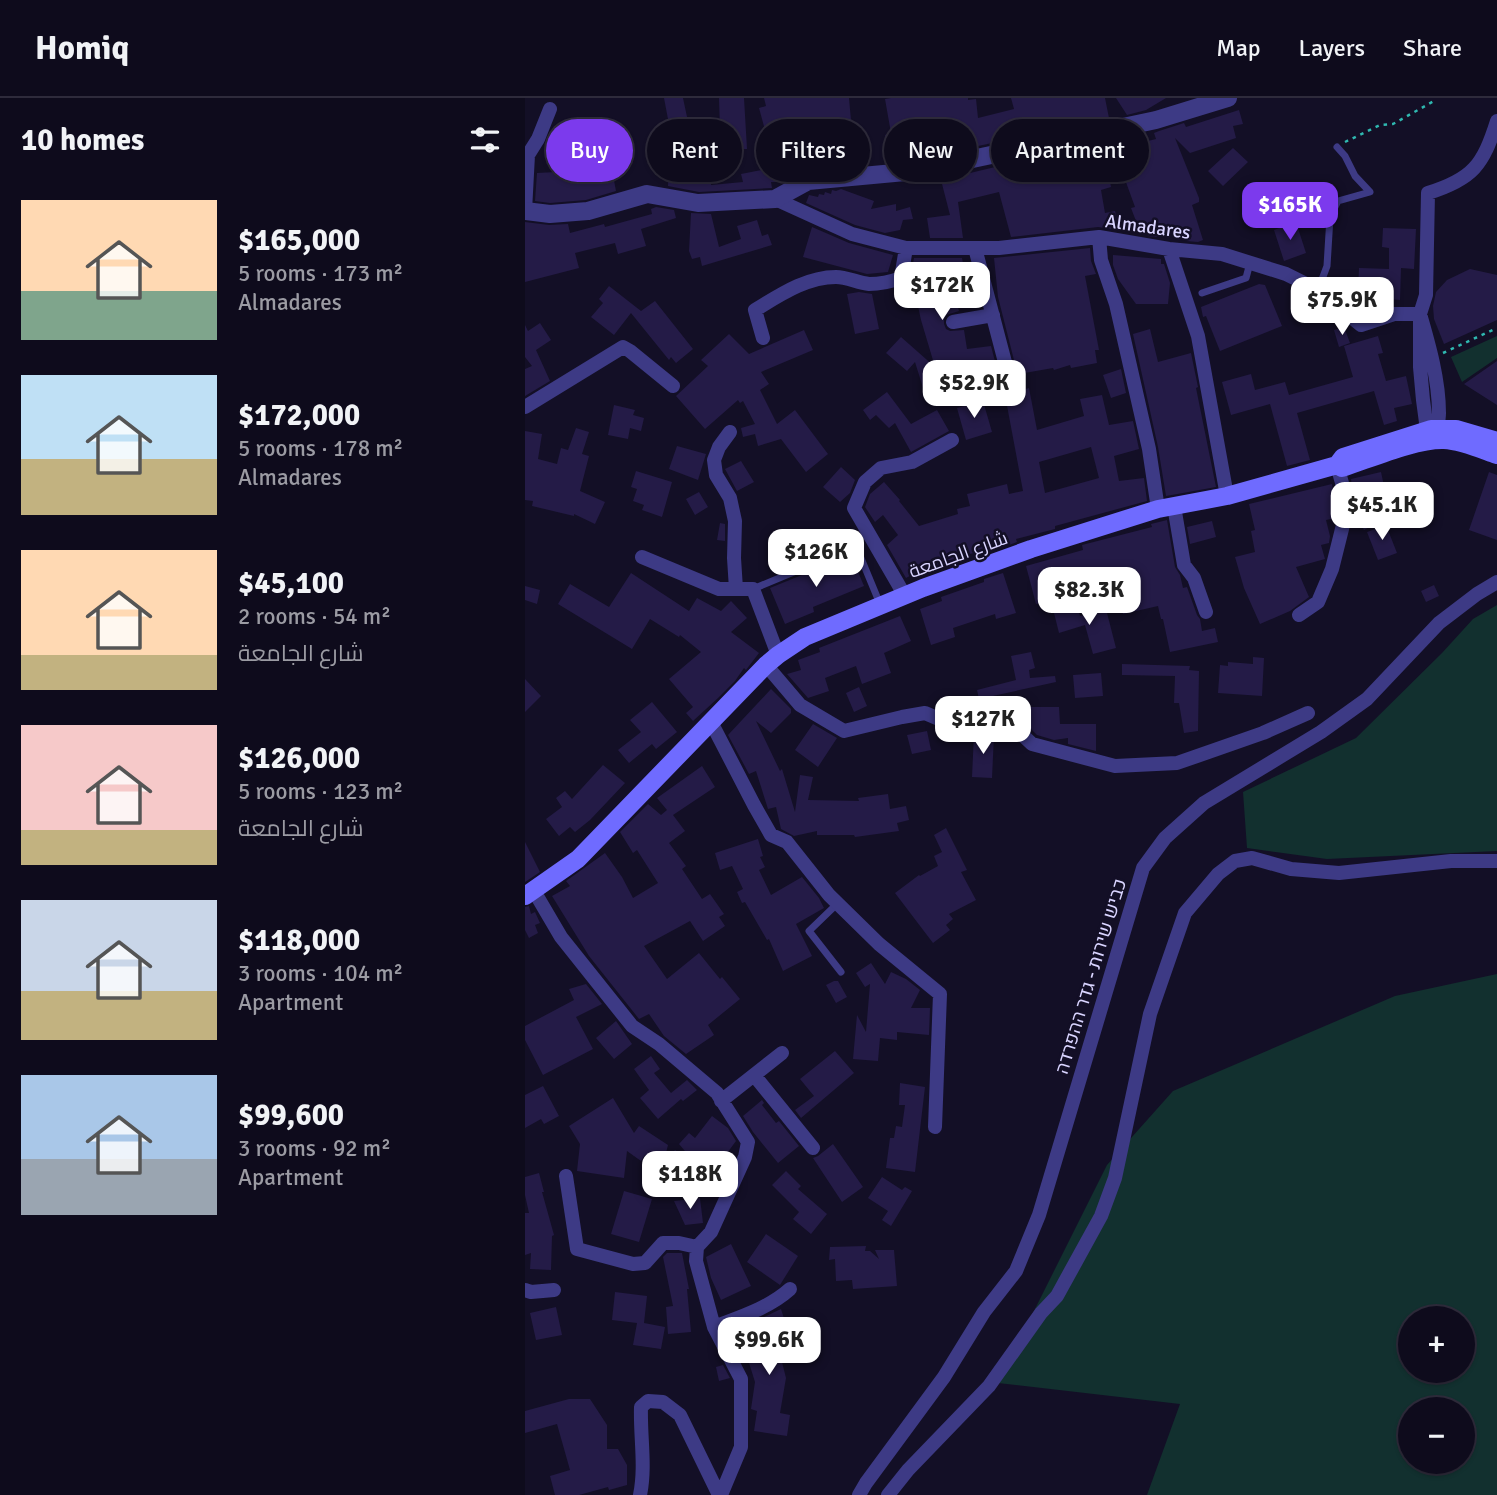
<!DOCTYPE html>
<meta charset="utf-8">
<style>
body{margin:0;font-family:Signika,Cairo,Heebo,sans-serif;background:#1c1929;color:#f1f3f6;height:100vh;display:flex;flex-direction:column;font-size:26px;white-space:nowrap}
*{box-sizing:border-box;margin:0}
p{font-size:23px;color:#9b9ba3}
.icon{flex:none;width:38px;height:38px;fill:none;stroke:currentColor;stroke-width:2;stroke-linecap:round;stroke-linejoin:round}
.map{position:relative;flex:1;overflow:hidden}
.drawer{display:flex;flex-direction:column;background:#0e0b1c;width:525px}
.drawer>*{flex:none}
.hud{position:absolute;left:21px;top:21px;width:665px;height:63px;display:flex;gap:14px}
.fabs{position:absolute;left:873px;top:1208px;display:grid;gap:14px}
.fabs a{display:grid;place-items:center;width:77px;height:77px;border-radius:50%;background:#0e0b1c;box-shadow:0 2px 5px #0004,0 0 0 2px #2e2b3b;font-size:35px}
.price{position:absolute;translate:-50% -60px;padding:0 16px;border-radius:14px;background:#fff;color:#222;font-size:23px;line-height:46px;filter:drop-shadow(0 2px 4px #0008)}
.price::after{content:'';position:absolute;left:50%;top:42px;width:21px;height:16px;margin-left:-10px;background:inherit;clip-path:polygon(0 0,100% 0,50% 100%)}
.price.current{background:#7c3aed;color:#fff}
ul{padding:0;list-style:none}
li{display:flex;align-items:center;gap:21px;height:175px;padding:0 21px}
li span{display:grid;place-items:center;flex:none;width:196px;height:140px;border-radius:0px;color:#555}
li>.icon{margin-inline-start:auto}
span .icon{width:84px;height:84px;fill:#fffc;stroke-width:1}
li b{font-size:30px}
h2{display:flex;justify-content:space-between;align-items:center;height:84px;padding:0 21px;font-size:30px}
.chip{padding:0 24px;border-radius:32px;background:#0e0b1c;box-shadow:0 2px 5px #0004,0 0 0 2px #2e2b3b;font-size:24px;line-height:63px}
.chip.current{background:#7c3aed;color:#fff}
header{display:flex;align-items:center;gap:42px;box-sizing:border-box;height:98px;padding:0 35px;background:#0e0b1c;border-bottom:2px solid #2e2b3b}
header strong{font-size:33px}
nav{display:flex;gap:38px;margin-inline-start:auto;font-size:24px}
main{display:flex;flex:1;min-height:0}
.map>svg:first-child{display:block}
.green{fill:#12302f;fill-rule:evenodd}
.building{fill:#241b47;fill-rule:evenodd}
.lines{fill:none;stroke-linecap:round;stroke-linejoin:round}
.path{stroke:#2fb8b0;stroke-width:2.5;stroke-dasharray:3.5 5;stroke-linecap:butt}
.service{stroke:#3d3a85;stroke-width:7}
.minor{stroke:#3d3a85;stroke-width:14}
.tertiary{stroke:#3d3a85;stroke-width:18}
.secondary{stroke:#6f6bff;stroke-width:18}
.labels{text-anchor:middle;stroke-width:5;stroke-linejoin:round;paint-order:stroke}
.street-label{font-size:19px;fill:#d9d4ff;stroke:#130f26}
</style>
<header>
<strong>Homiq</strong>
<nav><a>Map</a><a>Layers</a><a>Share</a></nav>
</header>
<main>
<section class="drawer">
<h2>10 homes<svg class="icon" aria-label="filters" viewBox="0 0 24 24"><path d="M4 7h16M4 17h16"/><circle cx="9" cy="7" r="2"/><circle cx="15" cy="17" r="2"/></svg></h2>
<ul>
<li><span style="background:linear-gradient(#ffd9b3 65%,#7fa58c 0)"><svg class="icon" aria-label="home" viewBox="0 0 24 24"><path d="M3 11l9-7 9 7M6 9v11h12V9"/></svg></span><div><b>$165,000</b><p>5 rooms · 173 m²</p><p>Almadares</p></div></li>
<li><span style="background:linear-gradient(#bfe0f5 60%,#c2b280 0)"><svg class="icon" aria-label="home" viewBox="0 0 24 24"><path d="M3 11l9-7 9 7M6 9v11h12V9"/></svg></span><div><b>$172,000</b><p>5 rooms · 178 m²</p><p>Almadares</p></div></li>
<li><span style="background:linear-gradient(#ffd9b3 75%,#c2b280 0)"><svg class="icon" aria-label="home" viewBox="0 0 24 24"><path d="M3 11l9-7 9 7M6 9v11h12V9"/></svg></span><div><b>$45,100</b><p>2 rooms · 54 m²</p><p>شارع الجامعة</p></div></li>
<li><span style="background:linear-gradient(#f6c9c9 75%,#c2b280 0)"><svg class="icon" aria-label="home" viewBox="0 0 24 24"><path d="M3 11l9-7 9 7M6 9v11h12V9"/></svg></span><div><b>$126,000</b><p>5 rooms · 123 m²</p><p>شارع الجامعة</p></div></li>
<li><span style="background:linear-gradient(#c9d6e8 65%,#c2b280 0)"><svg class="icon" aria-label="home" viewBox="0 0 24 24"><path d="M3 11l9-7 9 7M6 9v11h12V9"/></svg></span><div><b>$118,000</b><p>3 rooms · 104 m²</p><p>Apartment</p></div></li>
<li><span style="background:linear-gradient(#a9c7e8 60%,#9aa5b1 0)"><svg class="icon" aria-label="home" viewBox="0 0 24 24"><path d="M3 11l9-7 9 7M6 9v11h12V9"/></svg></span><div><b>$99,600</b><p>3 rooms · 92 m²</p><p>Apartment</p></div></li>
</ul>
</section>
<div class="map">
<svg width="972" height="1397" viewBox="0 0 972 1397">
<rect width="100%" height="100%" fill="#130f26"/>
<path class="green" d="M972,238V260L937,284L926,259Z
M972,507V753L802,761L722,750L718,694L831,640L917,555L948,521Z
M972,876V1397H622L655,1306L473,1285L582,1067L648,993L870,898ZM886,1220H938V1272H886ZM886,1311H938V1363H886Z"/>
<path class="building" d="M139,0H158L165,33L146,37Z
M194,0H219L222,51L193,52L192,31H195Z
M239,0H324L330,67L249,73L269,78L258,84H246L247,90L174,94L143,88L144,62L168,63V78L187,79L186,87L218,84L216,76L242,71L246,72L244,31L240,32L234,10L241,8ZM279,22L283,55L260,56L259,27Z
M366,0H443V2L451,1L453,20L489,11L486,0H580L584,20L406,58L404,50L365,59L360,37L366,35L360,1Z
M591,0H641L621,12L602,17Z
M714,12L718,26L708,28L711,40L665,55L650,40L674,100V104L667,107L678,142L673,144L661,143L660,140L652,142L649,133L632,139L623,138L622,134L616,136L606,110L610,109L602,87L601,84L597,85L590,66L582,68L586,89L576,92L580,115L590,113L594,130L587,131L573,129L486,139L474,94L433,104L438,140H405L402,120L425,117L416,82L529,55L531,65L561,56L559,51L587,43L601,40L587,52L631,41L629,35L634,33L659,25L661,29Z
M64,20L71,53L83,51L91,93L61,102L25,105L10,103L12,75L31,74L24,40L29,28Z
M708,50L723,64L698,88L683,73Z
M316,91L349,103L346,111L371,106V113L385,109L388,121L378,122L375,132L360,135L330,127L281,105L284,97L293,99L294,96L299,97L300,94L306,96L307,92L311,93Z
M131,109L149,112L151,120L116,131L121,148L93,156L90,145L50,155L54,170L0,184V124L24,127L43,126L45,135L79,126L80,129L127,116L126,111Z
M166,115L186,116L194,149L216,141L212,128L232,122L237,138L243,136L247,147L177,168L175,159L167,161L164,153Z
M771,124L781,155L759,163L749,132Z
M287,129L324,145L368,157L363,174L342,176L278,159Z
M858,130L891,131L889,171L876,170L875,202L849,200V194L833,193L834,170L864,171V150L857,149Z
M565,150L566,163L571,176L560,178L574,252H570L572,265L546,270L545,267L529,272L528,270L482,278L488,274L490,266L473,199L469,160Z
M588,157L636,161V166H639L645,185L643,206H611L593,181L588,167Z
M389,160H437L440,176L446,174L454,202L432,206L434,213L421,217L419,221V226L421,231L425,233L439,232L442,251L466,248L472,271L448,278L446,269L411,279L414,289L399,293L390,264L382,273L361,255L376,239L410,269L396,222L386,176Z
M945,171L972,177V222L919,246L909,221L908,208L911,194L922,182Z
M734,186L740,187L757,228L695,253L681,218L678,219L676,209Z
M84,188L116,213L130,203L168,251L151,265L146,259L144,262L106,215L89,237L66,219L78,205L74,201Z
M334,194L347,196L354,231L330,236L322,196Z
M15,225L26,242L11,252L25,283L0,298V271L7,268L0,259V227L3,233Z
M819,229L825,245L814,249L809,232Z
M625,231L633,264L666,255L673,289L671,290L691,389L641,398L633,349L608,236Z
M279,232L288,252L236,274L244,286L235,292L252,326L270,312L303,356L281,374L256,341L233,348L230,336L218,339L216,330L230,326L218,303L215,305L213,302L180,331L151,298L183,268L176,262L204,236L224,256Z
M853,238L858,255L853,256L861,283L881,278L887,306L869,310L872,323L859,327L849,293L772,315L785,362L762,368L745,306L706,317L697,284L726,276L730,292L760,284L764,297L828,279L819,248Z
M972,263V307L939,286Z
M596,271L601,295L586,300L578,277Z
M504,290L512,332L559,318L555,301L577,297L584,327L608,323L614,351L589,358L594,383L619,380L622,403L530,428V431L491,441L492,444L484,447L436,458L437,464L403,476L401,469L381,480L362,447L373,437L358,417L350,424L340,409L345,396L359,384L375,402L374,403L394,428L433,416L432,411L445,408L442,396L482,386L484,396L498,393L480,297ZM566,349L574,380L520,395L514,364Z
M362,294L386,326L412,312L424,333L386,354L370,325L364,330L351,317L345,322L338,312Z
M458,303L467,334L441,342L432,310Z
M89,307L110,312L108,317L119,320L116,333L105,330L103,341L83,337Z
M51,330L64,334L57,356L64,358L55,393L80,404L70,426L49,416V418L7,408L8,403L0,402V333L17,336L13,361L32,366L36,350L43,352Z
M152,348L181,356L173,382L144,371Z
M216,363L229,384L212,393L200,371Z
M316,369L330,382L325,395L315,404L298,389Z
M111,373L147,384L137,419L117,412L119,407L108,403L112,391L106,389Z
M856,374L862,402L837,407L848,427L839,432L830,415L826,381Z
M964,374L972,377V442L944,432Z
M807,386L811,414L810,420L801,422L805,438L804,445L796,447L800,461L771,469L784,499L765,513L735,526L719,490L710,459L730,454L726,433L730,432L724,406Z
M174,394L183,409L170,417L161,401Z
M642,422L650,469L655,477L658,490L662,489L672,517L675,521L677,533L690,530L693,544L645,554L638,521H636L633,508L598,516L593,497L596,496L591,476L554,481L531,487L534,500L511,506L501,468L558,452L557,447L627,429L626,426Z
M687,423L691,439L665,446L662,429Z
M195,425L200,426V443L192,442Z
M861,427L872,455L853,462L842,434Z
M326,457L339,488L288,509L289,514L260,526L245,490Z
M106,475L164,513L172,500L196,513L206,503L222,520L206,534L234,555L224,568L221,572L219,570L210,583L193,600L168,623L161,615L168,609L144,581L176,554L155,537L154,539L125,521L107,551L33,506L45,486L84,509Z
M478,475L491,515L471,521L470,516L428,530L430,539L406,547L395,511L417,503L416,499L459,484V481Z
M909,487L914,498L901,504L896,493Z
M0,488L15,492L12,506L0,502Z
M552,508L555,518L581,511L591,550L568,556L560,527L534,535L529,515Z
M375,518L386,543L359,555L366,575L337,586L331,568L300,580L304,593L283,600L262,576L276,572L273,562L295,554L294,550Z
M506,554L510,570L504,572L505,580L530,578L531,584L454,601L452,592L491,582L486,558Z
M728,559L739,560L737,598L693,595L695,567L703,568V564L728,566Z
M597,566L665,568L664,572L674,573L673,633L659,635L654,605H649L650,578L597,577Z
M576,575L578,598L550,600L548,577Z
M0,581L16,598L0,614Z
M334,589L342,608L329,614L321,595Z
M246,591L266,611V615L246,635L231,623L255,673L257,671L270,714L275,677L288,679L283,702L334,703L333,700L363,696L365,711L381,708L384,722L372,725L374,733L330,739L329,737H292V733L269,738L256,731L251,709L243,711L231,673L224,676L203,637Z
M127,604L152,634L131,651L127,646L104,665L93,652L116,634L105,622Z
M502,609H534L535,626H571V653L543,646V640L529,642L512,637L502,627Z
M288,626L312,640L293,669L270,652Z
M402,633L406,652L387,656L382,637Z
M449,636L469,637L467,680L447,679Z
M78,667L100,685L65,722L50,734L45,729L34,738L21,721L37,709L31,700L40,693L47,701Z
M177,668L190,689L148,717L160,733L144,745L161,768L157,771L177,801L185,796L199,816L194,819L200,828L178,843L165,823L119,848L142,881L174,855L195,881L197,879L215,901L183,927L189,937L161,956L139,938L124,916L114,921L64,858L27,798L45,788L41,783L80,755L97,779L108,800L133,785L112,752L108,755L95,734L123,706L136,717L142,712L132,700Z
M421,730L442,772L436,774L451,802L424,816L428,821L421,827L425,832L408,845L370,795L394,777L395,778L413,768L409,758L417,754L409,737Z
M233,741L238,758L235,759L240,769L234,772L246,797L277,779L294,800L299,810L271,826L287,858L258,873L244,841L242,842L220,804L217,805L212,794L218,791L207,768L195,772L190,755Z
M0,744L15,774L0,784Z
M4,808L6,816L10,814L15,825L10,827L13,835L4,840L0,832V809Z
M346,865L360,886L366,874L381,881L395,892L386,910H405L404,937L372,934V942L355,940L353,963L328,961L332,917L341,934L345,886L340,889L331,875Z
M309,883H313L322,899L311,905L301,887Z
M61,886L77,906L51,919L68,951L18,977L0,942V928L49,902L44,891Z
M91,923L107,946L89,961L71,940Z
M310,953L329,975L276,1020L270,1012L289,998L275,981Z
M126,958L135,971L129,975L146,995L162,982L172,992L158,1003L156,1001L133,1021L115,1000L124,992L109,971Z
M375,985L400,989L390,1074L361,1070L365,1040H369L371,1028L377,1029L380,1007H374Z
M18,988L34,1018L19,1026L16,1021L0,1030V997Z
M88,1000L109,1035L114,1028L143,1047L140,1059L134,1067L120,1057L116,1063L102,1053L99,1080L52,1073L55,1046L44,1028Z
M237,1002L239,1005L237,1007L251,1025L254,1023L274,1048L253,1065L228,1034L218,1018Z
M187,1018L203,1030L211,1043L194,1066L197,1068L181,1087L146,1057L150,1052L170,1065L154,1046L164,1035L170,1040Z
M308,1046L338,1089L317,1104L288,1060L293,1058Z
M261,1073L276,1088L273,1091L302,1116L286,1136L268,1121L274,1114L247,1087Z
M14,1075L19,1094H17L29,1137L27,1138L26,1172L5,1171L6,1155L0,1157V1115H4L0,1097V1079Z
M357,1079L377,1092L380,1089L387,1093L366,1128L357,1122L363,1113L343,1100Z
M99,1093L127,1101L114,1144L86,1136Z
M175,1100L178,1125L160,1127L149,1103Z
M241,1136L273,1158L255,1187L222,1164Z
M206,1146L226,1188L196,1202L186,1180L181,1159Z
M341,1148L340,1153H345L354,1161L350,1152H369L372,1188L328,1191L327,1182L311,1183L310,1161L304,1162L305,1149Z
M142,1155H157L164,1191H162L166,1234L143,1236L141,1209L148,1208L138,1159Z
M90,1194L122,1198L119,1225L140,1229L136,1251L108,1247L112,1225L87,1222Z
M31,1209L37,1237L11,1242L5,1215Z
M256,1211L264,1236L251,1240L261,1280L255,1315L265,1317L262,1338L229,1333L232,1313L226,1311L230,1284L220,1252L238,1248L231,1223Z
M198,1267L205,1280L194,1283L191,1269Z
M44,1301H65L82,1327V1351H93L102,1367V1387L84,1392L83,1389L54,1397H30L25,1378L45,1372L32,1326L0,1335V1313Z"/>
<g class="lines">
<path class="path" d="M820,44L855,27L868,26L909,3V0
M918,255L972,230"/>
<path class="service" d="M793,192L802,168L805,119L813,103L845,94L830,78L820,58L812,49
M677,195L721,180L725,165
M228,491L331,448L355,506
M312,806L284,833L316,874"/>
<path class="minor" d="M250,101L327,136L381,150H474L574,139L644,151L697,156L761,176L793,192L836,227L869,216H895L901,197L903,95C948,81 958,67 972,23
M0,113L3,57L13,41L25,11
M574,139L576,162L591,206L624,351L633,411
M450,150L481,268
M644,151L673,238L702,398
M895,216C904,247 914,282 914,315C914,324 911,334 910,343L902,332L898,302L895,269Z
M428,224L468,217
M238,240L230,212C255,197 281,179 311,179C322,179 333,185 344,186C355,186 365,184 376,180L381,150
M0,309L98,249L105,253L148,288
M205,334L194,349L189,362L191,377L205,400L210,423L209,460L211,491
M649,408L659,467L669,480L681,514
M117,459L194,491H228L253,557
M380,498L329,410L340,384L356,370L387,364L427,342
M774,517L793,504L807,471L821,415L817,385L812,367
M241,567L275,607L319,633L377,619L400,615L414,621L484,624L507,646L590,668L652,665L738,635L783,615
M186,624L229,707L246,737L262,744L304,797L354,846L415,896L410,1029
M9,793L36,839L107,928L134,946L192,995L223,1044L220,1059L186,1134L172,1149L171,1163L189,1229L216,1281V1349L196,1397
M229,977L288,1050
M196,1003L257,955
M41,1078L52,1151L108,1166L120,1165L138,1145H154L172,1149
M0,1192L6,1194L29,1192
M189,1229C215,1219 244,1210 265,1191
M115,1397C121,1368 115,1339 116,1309L123,1303L138,1304L155,1317L194,1397
M334,1397L341,1385L419,1279L459,1214L491,1173L514,1117L618,770L640,740L679,705L796,634L842,601L914,525L952,496L972,484
M363,1397L383,1372L464,1288L516,1215L532,1198L576,1118L590,1080L625,916L660,815L693,776L710,763L727,760L766,771L814,775L926,763H972"/>
<path class="tertiary" d="M0,113L25,116L63,113L122,96L173,105L250,101L283,83L391,73L631,22L703,0"/>
<path class="secondary" d="M972,343L931,331H906L818,359L812,367L817,370C845,361 891,341 919,342C937,343 955,351 972,357
M0,798L53,761L241,567L253,557L280,539L398,490L506,451L633,411L702,398L812,367"/>
</g>
<g class="labels">
<g class="street-label">
<text transform="translate(623 128) rotate(8)" y="7">Almadares</text>
<text transform="translate(433 456) rotate(-20)" y="7">شارع الجامعة</text>
<text transform="translate(565 878) rotate(-73)" y="7">כביש שירות - גדר ההפרדה</text>
</g>
</g>
</svg>
<div class="fabs">
<a>+</a>
<a>−</a>
</div>
<b class="price current" style="left:765px;top:144px">$165K</b>
<b class="price" style="left:417px;top:224px">$172K</b>
<b class="price" style="left:817px;top:239px">$75.9K</b>
<b class="price" style="left:449px;top:322px">$52.9K</b>
<b class="price" style="left:857px;top:444px">$45.1K</b>
<b class="price" style="left:291px;top:491px">$126K</b>
<b class="price" style="left:564px;top:529px">$82.3K</b>
<b class="price" style="left:458px;top:658px">$127K</b>
<b class="price" style="left:165px;top:1113px">$118K</b>
<b class="price" style="left:244px;top:1279px">$99.6K</b>
<div class="hud">
<a class="chip current">Buy</a>
<a class="chip">Rent</a>
<a class="chip">Filters</a>
<a class="chip">New</a>
<a class="chip">Apartment</a>
</div>
</div>
</main>
